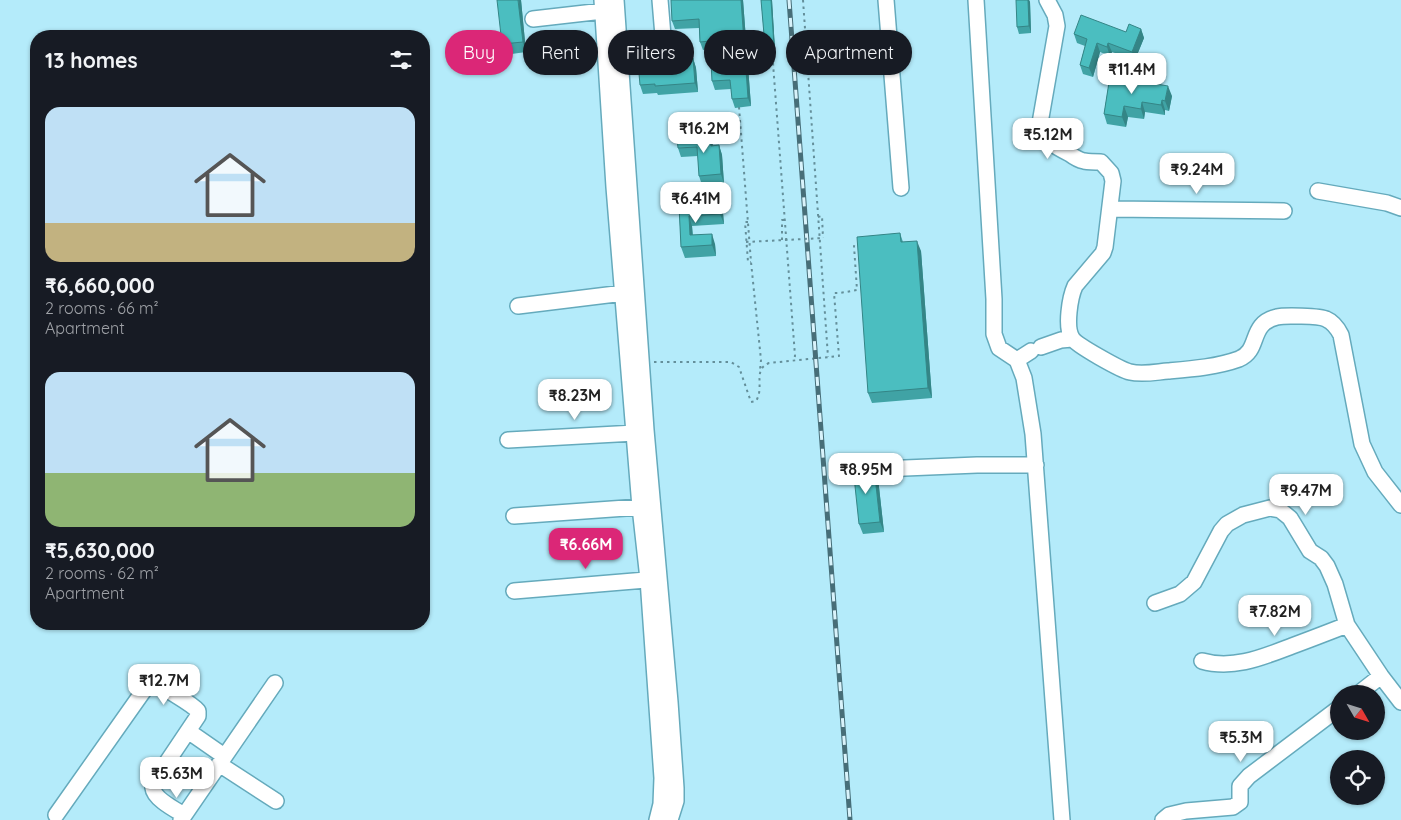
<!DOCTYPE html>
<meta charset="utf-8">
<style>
body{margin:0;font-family:Quicksand,sans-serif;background:#20242c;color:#f1f3f6;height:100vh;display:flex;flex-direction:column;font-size:19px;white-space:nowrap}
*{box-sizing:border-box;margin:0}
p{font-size:16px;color:#9ea1a6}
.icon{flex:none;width:28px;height:28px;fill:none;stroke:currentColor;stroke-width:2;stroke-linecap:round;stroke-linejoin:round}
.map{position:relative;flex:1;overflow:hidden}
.details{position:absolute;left:30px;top:30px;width:400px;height:600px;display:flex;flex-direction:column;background:#171b24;border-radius:20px;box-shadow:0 1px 4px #0004}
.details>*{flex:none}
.guide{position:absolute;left:445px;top:30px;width:475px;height:45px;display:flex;gap:10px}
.needle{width:32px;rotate:129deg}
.controls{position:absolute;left:1330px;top:685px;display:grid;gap:10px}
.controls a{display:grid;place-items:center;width:55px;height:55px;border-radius:50%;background:#171b24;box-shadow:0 1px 4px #0004;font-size:25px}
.price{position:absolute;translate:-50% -42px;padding:0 11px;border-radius:10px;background:#fff;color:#222;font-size:16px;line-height:32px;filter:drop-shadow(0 1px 2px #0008)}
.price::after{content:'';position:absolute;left:50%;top:30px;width:15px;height:11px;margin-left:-8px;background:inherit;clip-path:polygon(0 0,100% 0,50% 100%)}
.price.active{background:#db2777;color:#fff}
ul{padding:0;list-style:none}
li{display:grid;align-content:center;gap:10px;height:265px;padding:0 15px}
li span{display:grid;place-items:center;height:155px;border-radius:15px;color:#555}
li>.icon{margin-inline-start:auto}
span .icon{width:90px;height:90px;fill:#fffc;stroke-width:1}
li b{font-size:21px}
h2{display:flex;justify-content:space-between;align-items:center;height:60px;padding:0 15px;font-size:21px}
.pill{padding:0 18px;border-radius:22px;background:#171b24;box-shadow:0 1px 4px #0004;font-size:18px;line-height:45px}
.pill.active{background:#db2777;color:#fff}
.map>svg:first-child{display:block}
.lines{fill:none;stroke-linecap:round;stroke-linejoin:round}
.minor-casing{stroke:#65aabc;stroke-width:18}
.path{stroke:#648f9a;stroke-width:2;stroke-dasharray:2.5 4;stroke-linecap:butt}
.minor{stroke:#fff;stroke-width:15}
.rail-casing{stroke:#476e78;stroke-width:5}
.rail{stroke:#d9f3fb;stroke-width:3;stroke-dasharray:9;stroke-linecap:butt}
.path-bridge{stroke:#648f9a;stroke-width:2;stroke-dasharray:2.5 4;stroke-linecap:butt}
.wall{fill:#40a3a5}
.shaded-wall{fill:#348586}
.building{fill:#4bbec0;stroke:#348586}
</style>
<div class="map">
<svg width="1401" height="820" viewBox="0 0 1401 820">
<rect width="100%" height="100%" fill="#b4ebfa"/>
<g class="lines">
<defs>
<path id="minor" d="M602,0L614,187L640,507L648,579L662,778L661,804L657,820
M616,0L646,430L670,702L676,788V801L670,820
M886,0L901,188
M976,0L994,299V334L999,348L1017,360L1024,378L1033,434L1062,820
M1047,0L1055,15L1057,26L1040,123C1044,141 1054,146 1070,154C1074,157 1079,160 1084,161C1090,162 1096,162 1101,162L1111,173L1113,181L1105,247L1103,253L1075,286C1070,297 1065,327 1072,338C1076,345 1121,370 1130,372C1142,375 1156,372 1168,371C1191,369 1217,367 1239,359C1261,350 1248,324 1277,317C1284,315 1320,316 1326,319C1333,322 1338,329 1341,335L1362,444L1375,472L1401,505
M533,19L603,11
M620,49L654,46L663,36L660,0
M1318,191L1387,203L1401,208
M1110,209L1284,211
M518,306L632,292
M1041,347L1061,340L1072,339
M1017,360L1031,351
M508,440L635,433L642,431
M881,469L977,465H1036
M514,516L640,507
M514,591L658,579
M1155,603L1180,594L1194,582L1221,531L1227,524L1243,515L1270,508L1280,510L1290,518L1310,551L1321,558L1327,566L1335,584L1347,625L1381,676L1401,702
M1202,661C1233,670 1263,657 1292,646C1311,639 1329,632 1347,625
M1358,694L1381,676
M188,731L224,756
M219,764L276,801
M56,815L147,686C151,685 152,684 156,685C164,687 193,705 198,711V716L155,780C154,782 153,786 153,788C154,799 176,810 184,815
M181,820L275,683
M1163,820L1169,815L1186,811L1233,807L1240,802V786L1249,776L1339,708"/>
</defs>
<use href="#minor" class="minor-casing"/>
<path class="path" d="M803,0L828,357
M772,50L795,356L794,360
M739,107L751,262L761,360L760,370
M818,217L822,216L823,238
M748,222H745L748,262H751
M782,240V220H784
M654,362H731L739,367L751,402L756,401C765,387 752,370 769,363L839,356L834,293H840L857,290L854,246L858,249"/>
<use href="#minor" class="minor"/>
<defs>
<path id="rail" d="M789,0L850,820"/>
</defs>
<use href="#rail" class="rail-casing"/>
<use href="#rail" class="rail"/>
<path class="path-bridge" d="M746,242L823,238"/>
</g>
<path class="wall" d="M521,0L526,52L505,55L502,44Z
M743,0L751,106L735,108L732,99L731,89L715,90L712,81L710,49L703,50L700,42L699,28L675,29L672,21Z
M761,0H772L775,50H766L765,46Z
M1028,0H1029L1030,2L1031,33L1019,34L1017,27Z
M1141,29L1144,38L1135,60L1112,52L1110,56L1100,52L1093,77L1083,74L1080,65L1085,46L1077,43L1074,34L1126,32Z
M693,58L696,68L698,92L658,95L657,93L643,94L640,85L653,62Z
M1110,76L1172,96L1169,111L1165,110V115L1145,112L1144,119L1128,117L1126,127L1107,124L1104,114Z
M719,145L722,155L724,184L702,185L699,176L698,156L681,157L678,148Z
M719,203L723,213L724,224L692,226L693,235L715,244L716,256L685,258L681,247L679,206Z
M900,233L903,242L921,251L932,398L872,403L868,393Z
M878,478L884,532L863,534L859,524Z"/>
<path class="shaded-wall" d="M518,0H521L526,52L523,42Z
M741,0H743L751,106L748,98Z
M771,0H772L775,50L774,46Z
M1028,0H1029L1030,2L1031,33L1029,26Z
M1141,29L1144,38L1135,60L1132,52Z
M1097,43L1100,52L1093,77L1089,68Z
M1108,43L1112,52L1110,56L1107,47Z
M693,58L696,68L698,92L695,83Z
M1168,86L1172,96L1169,111L1165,101Z
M1162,100L1165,110V115L1161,105Z
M1142,102L1145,112L1144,119L1141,109Z
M1124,106L1128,117L1126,127L1122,117Z
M710,136L713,145L714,155L711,146Z
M719,145L722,155L724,184L721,174Z
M719,203L723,213L724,224L720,214Z
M689,216L692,226L693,246L690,235Z
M712,234L715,244L716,256L712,245Z
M917,241L921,251L932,398L928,388Z
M874,467L878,478L884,532L880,522Z"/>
<path class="building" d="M497,0H518L523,42L502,44Z
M671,0H741L748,98L732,99L730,80L712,81L710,41L700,42L699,19L672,21Z
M761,0H771L774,46H765Z
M1016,0H1028L1029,26L1017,27Z
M1081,15L1126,32L1129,24L1141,29L1132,52L1108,43L1107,47L1097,43L1089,68L1080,65L1087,39L1074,34Z
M693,58L695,83L655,86V84L640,85L638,62L653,60V62Z
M1110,76L1168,86L1165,101L1162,100L1161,105L1142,102L1141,109L1124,106L1122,117L1104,114Z
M710,136L711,146L719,145L721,174L699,176L697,147L678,148L677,138Z
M719,203L720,214L689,216L690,235L712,234V245L681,247L679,206Z
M900,233L901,242L917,241L928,388L868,393L857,237Z
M871,465L874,467L880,522L859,524L853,467Z"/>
</svg>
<div class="controls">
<a><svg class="needle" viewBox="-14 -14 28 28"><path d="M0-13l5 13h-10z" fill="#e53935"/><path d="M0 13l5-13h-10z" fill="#9ea1a6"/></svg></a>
<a><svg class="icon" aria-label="locate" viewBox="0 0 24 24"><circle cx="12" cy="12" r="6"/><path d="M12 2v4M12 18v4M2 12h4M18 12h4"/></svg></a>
</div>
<b class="price" style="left:1132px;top:95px">₹11.4M</b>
<b class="price" style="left:704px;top:154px">₹16.2M</b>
<b class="price" style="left:1048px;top:160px">₹5.12M</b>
<b class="price" style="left:1197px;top:195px">₹9.24M</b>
<b class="price" style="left:696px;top:224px">₹6.41M</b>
<b class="price" style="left:575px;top:421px">₹8.23M</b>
<b class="price" style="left:866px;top:495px">₹8.95M</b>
<b class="price" style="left:1306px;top:516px">₹9.47M</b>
<b class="price active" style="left:586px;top:570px">₹6.66M</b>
<b class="price" style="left:1275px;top:637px">₹7.82M</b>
<b class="price" style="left:164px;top:706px">₹12.7M</b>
<b class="price" style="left:1241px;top:763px">₹5.3M</b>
<b class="price" style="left:177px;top:799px">₹5.63M</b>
<div class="guide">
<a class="pill active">Buy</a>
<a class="pill">Rent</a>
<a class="pill">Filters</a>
<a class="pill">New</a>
<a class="pill">Apartment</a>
</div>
<section class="details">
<h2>13 homes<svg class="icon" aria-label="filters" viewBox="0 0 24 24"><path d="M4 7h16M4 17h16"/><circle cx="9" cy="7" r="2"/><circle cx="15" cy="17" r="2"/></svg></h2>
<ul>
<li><span style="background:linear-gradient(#bfe0f5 75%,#c2b280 0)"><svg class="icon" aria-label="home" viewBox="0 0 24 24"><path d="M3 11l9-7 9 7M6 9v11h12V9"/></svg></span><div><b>₹6,660,000</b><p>2 rooms · 66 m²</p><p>Apartment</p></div></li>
<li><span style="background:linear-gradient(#bfe0f5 65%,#8fb573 0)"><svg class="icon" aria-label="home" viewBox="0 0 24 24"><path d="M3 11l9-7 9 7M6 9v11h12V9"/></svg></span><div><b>₹5,630,000</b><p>2 rooms · 62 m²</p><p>Apartment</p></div></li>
</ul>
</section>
</div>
